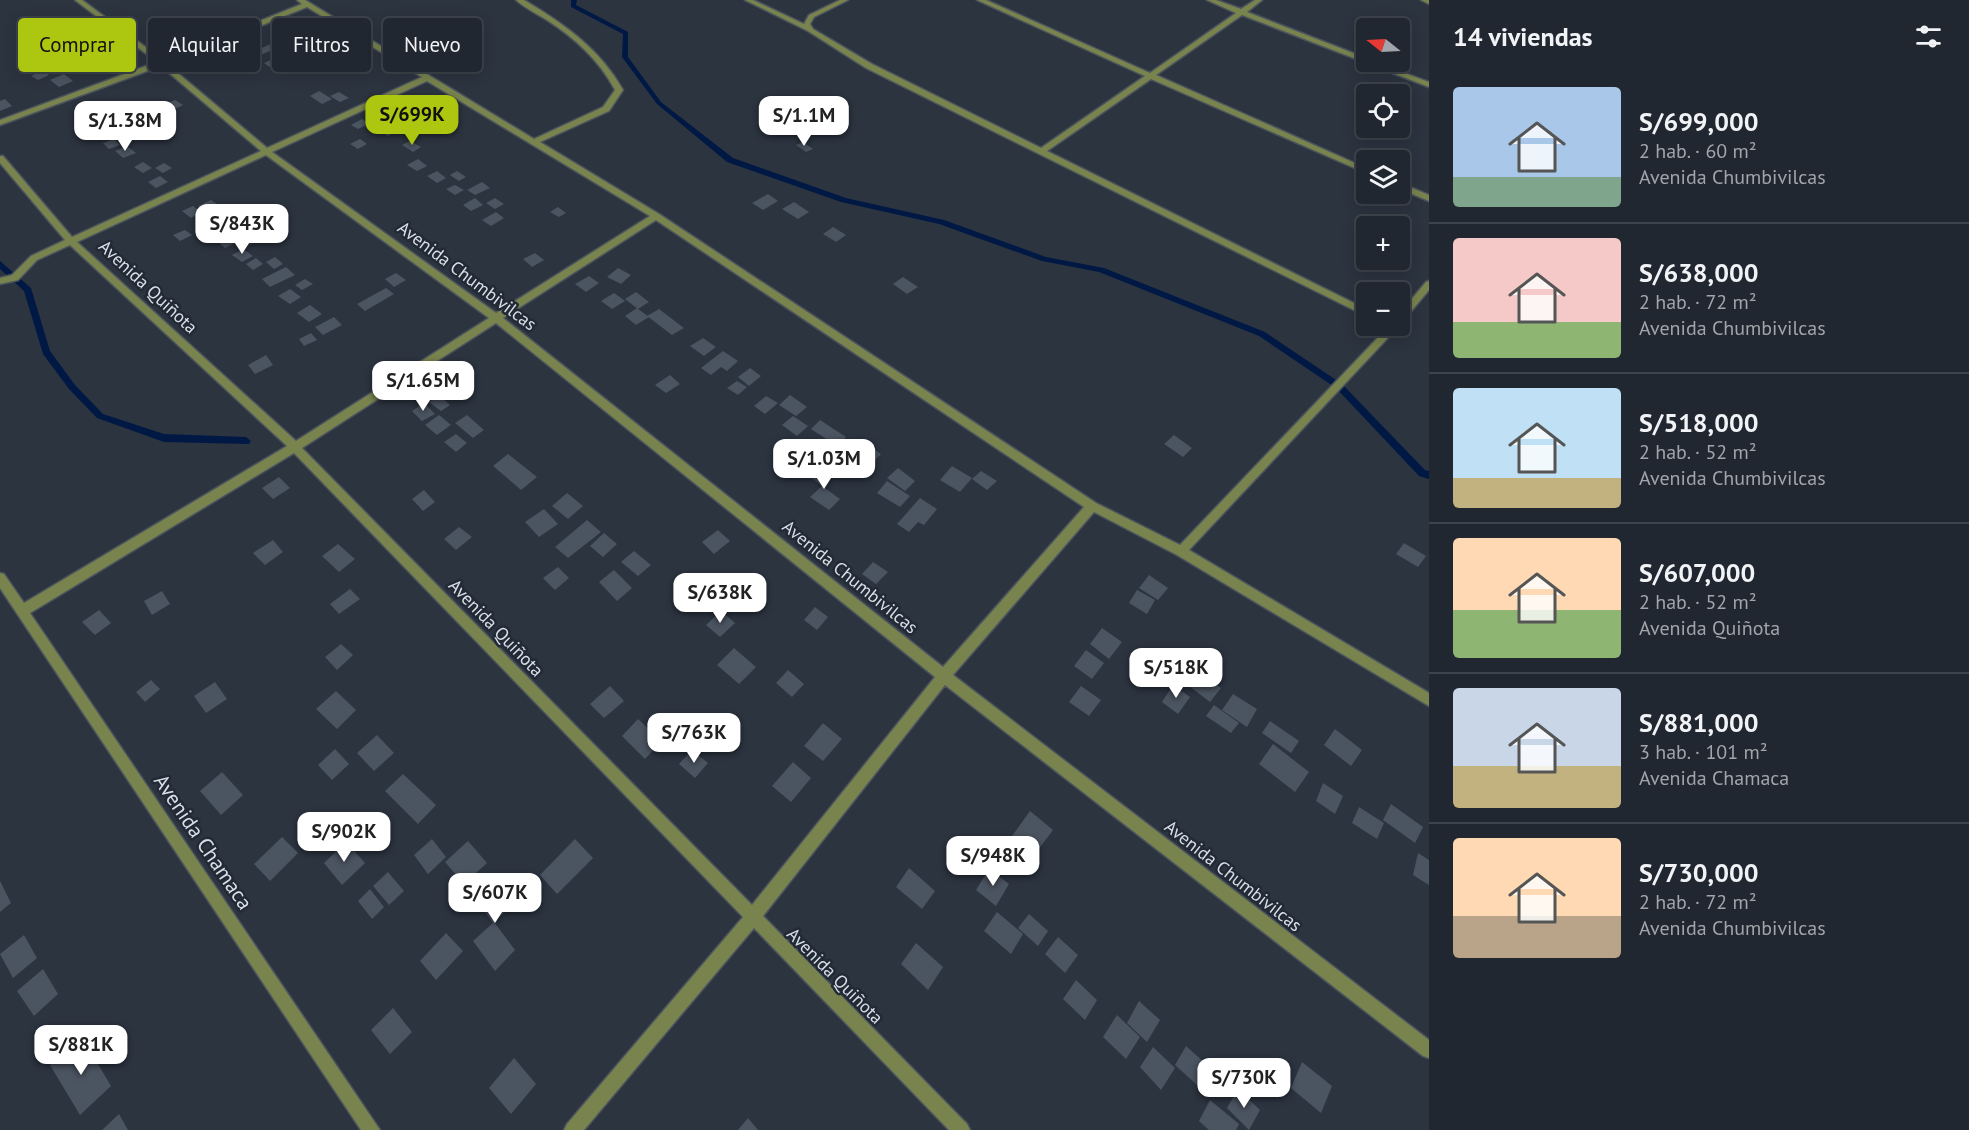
<!DOCTYPE html>
<html lang="es">
<meta charset="utf-8">
<style>
body{margin:0;font-family:"PT Sans",sans-serif;background:#2d333c;color:#f1f3f6;height:100vh;display:flex;flex-direction:column;font-size:22px;white-space:nowrap}
*{box-sizing:border-box;margin:0}
p{font-size:20px;color:#a2a5ab}
.icon{flex:none;width:33px;height:33px;fill:none;stroke:currentColor;stroke-width:2;stroke-linecap:round;stroke-linejoin:round}
.map{position:relative;flex:1;overflow:hidden}
.sheet{display:flex;flex-direction:column;background:#212730;width:540px}
.sheet>*{flex:none}
.guide{position:absolute;left:18px;top:18px;width:570px;height:54px;display:flex;gap:12px}
.needle{width:39px;rotate:288deg}
.controls{position:absolute;left:1356px;top:18px;display:grid;gap:12px}
.controls a{display:grid;place-items:center;width:54px;height:54px;border-radius:6px;background:#212730;box-shadow:0 3px 15px #0003,0 0 0 2px #3e444c;font-size:30px}
.price{position:absolute;translate:-50% -51px;padding:0 14px;border-radius:12px;background:#fff;color:#222;font-size:20px;line-height:39px;filter:drop-shadow(0 2px 3px #0008)}
.price::after{content:'';position:absolute;left:50%;top:36px;width:18px;height:14px;margin-left:-9px;background:inherit;clip-path:polygon(0 0,100% 0,50% 100%)}
.price.active{background:#adc610;color:#111}
ul{padding:0;list-style:none}
li{display:flex;align-items:center;gap:18px;height:150px;padding:0 24px}
li+li{border-top:2px solid #3e444c}
li span{display:grid;place-items:center;flex:none;width:168px;height:120px;border-radius:6px;color:#555}
li>.icon{margin-inline-start:auto}
span .icon{width:72px;height:72px;fill:#fffc;stroke-width:1}
li b{font-size:26px}
h2{display:flex;justify-content:space-between;align-items:center;height:72px;padding:0 24px;font-size:26px}
.chip{padding:0 21px;border-radius:6px;background:#212730;box-shadow:0 3px 15px #0003,0 0 0 2px #3e444c;font-size:21px;line-height:54px}
.chip.active{background:#adc610;color:#111}
main{display:flex;flex:1;min-height:0}
.map>svg:first-child{display:block}
.lines{fill:none;stroke-linecap:round;stroke-linejoin:round}
.stream{fill:#001944;fill-rule:evenodd}
.building{fill:#4b5461}
.minor-casing{stroke:#4b535e;stroke-width:3}
.minor{fill:#78834d;fill-rule:evenodd}
.labels{text-anchor:middle;stroke-width:5;stroke-linejoin:round;paint-order:stroke}
.street-label{font-size:18px;fill:#d9dfe7;stroke:#222a36}
.near-street-label{font-size:21px;fill:#d9dfe7;stroke:#222a36}
</style>
<main>
<div class="map">
<svg width="1429" height="1130" viewBox="0 0 1429 1130">
<rect width="100%" height="100%" fill="#2c3440"/>
<g class="lines">
<path class="stream" d="M571,0H577L576,5L628,32V57L661,102L733,158L846,198L944,220L1046,257L1104,268L1265,332L1342,384L1425,470L1429,471V479L1419,476L1336,388L1259,336L1099,272L1042,261L939,224L841,202L727,162L657,104L622,57L623,34L571,7Z
M0,261L31,288L50,351L75,385L103,414L164,434L246,437L251,441L249,444L164,442L97,418L69,389L43,354L24,291L0,269Z"/>
</g>
<path class="building" d="M271,44L277,48L256,57L250,53Z
M273,59L286,68L277,72L264,63Z
M42,71L49,75L38,80L31,76Z
M64,74L73,81L59,87L50,80Z
M319,91L332,99L322,104L310,96Z
M339,92L349,98L340,102L330,96Z
M5,99L12,106L0,111V101Z
M175,100L183,105L173,110L166,104Z
M362,119L369,124L358,129L351,125Z
M97,124L104,129L91,135L84,130Z
M390,124L399,130L388,136L379,130Z
M143,125L151,133L140,137L132,129Z
M114,139L120,145L109,149L103,143Z
M360,139L367,144L358,149L350,144Z
M410,141L421,147L413,152L402,145Z
M803,142L813,149L806,152L796,145Z
M127,146L136,153L123,158L115,151Z
M418,159L427,166L417,171L407,165Z
M143,162L152,168L143,173L134,167Z
M164,163L172,168L163,173L155,168Z
M437,171L446,178L437,183L427,176Z
M457,171L466,177L459,181L450,175Z
M160,176L168,182L156,188L148,182Z
M482,182L490,188L475,195L467,190Z
M455,185L464,190L455,195L446,189Z
M768,194L778,201L763,210L752,203Z
M475,198L483,205L471,211L463,205Z
M495,198L504,204L495,209L486,203Z
M211,200L228,212L215,220L198,206Z
M794,202L809,212L798,219L782,209Z
M193,206L201,212L191,218L182,211Z
M558,207L566,213L559,217L550,212Z
M496,212L504,218L491,226L482,220Z
M235,222L243,229L233,234L224,228Z
M833,227L846,235L836,242L823,234Z
M185,230L192,235L180,241L173,235Z
M230,236L237,242L225,248L219,243Z
M248,236L255,242L245,247L239,240Z
M243,249L253,256L242,262L232,255Z
M535,253L544,260L532,267L523,259Z
M275,257L283,264L274,269L266,262Z
M256,258L263,264L253,270L246,264Z
M286,267L295,275L270,287L262,279Z
M618,268L631,275L621,284L607,277Z
M396,273L406,280L394,287L385,279Z
M589,276L599,283L586,292L575,284Z
M903,277L918,287L907,294L893,284Z
M305,279L313,284L302,290L295,285Z
M386,288L394,294L365,311L357,304Z
M290,289L301,297L290,304L278,296Z
M636,292L649,302L638,309L625,299Z
M614,293L625,301L612,309L601,301Z
M310,305L322,314L309,322L297,313Z
M637,308L649,317L636,325L625,316Z
M659,309L684,328L672,335L647,316Z
M334,317L342,325L323,335L315,327Z
M311,333L317,340L304,346L299,339Z
M703,338L716,347L704,356L690,346Z
M723,351L738,361L727,371L721,367L711,375L701,368Z
M266,355L273,365L255,374L248,365Z
M750,368L761,376L749,386L738,377Z
M670,375L680,384L666,393L655,385Z
M737,381L747,387L738,395L727,388Z
M439,395L450,405L441,411L429,402Z
M790,395L807,407L796,416L779,405Z
M766,396L778,403L765,414L754,406Z
M424,403L435,414L422,421L412,411Z
M439,415L451,425L437,435L425,425Z
M467,415L484,430L473,438L455,423Z
M793,416L808,426L797,436L782,425Z
M820,420L846,437L837,446L811,429Z
M456,434L467,443L456,452L444,442Z
M1174,435L1192,448L1183,457L1164,444Z
M869,446L881,454L869,466L856,457Z
M508,454L537,477L521,490L493,466Z
M952,466L972,478L960,492L940,480Z
M820,467L833,477L822,486L840,499L829,510L810,497L822,486L809,476Z
M898,468L915,481L905,491L887,478Z
M981,471L997,481L987,490L972,479Z
M279,477L290,488L273,499L262,488Z
M887,481L910,496L900,507L877,493Z
M424,490L435,502L423,511L412,499Z
M567,493L583,506L568,519L552,506Z
M920,498L937,509L924,525L918,522L909,532L897,524Z
M544,509L558,524L539,537L525,522Z
M587,520L601,532L568,558L555,547Z
M459,527L472,537L456,550L444,539Z
M718,530L730,541L714,554L702,542Z
M604,533L617,544L603,557L590,546Z
M273,540L283,552L265,565L253,553Z
M1404,543L1426,556L1418,567L1396,554Z
M338,544L355,559L339,572L322,556Z
M634,551L651,565L638,576L621,562Z
M873,562L888,572L876,584L862,574Z
M558,567L569,578L555,590L543,578Z
M614,570L632,588L617,601L599,582Z
M1149,575L1168,588L1158,600L1139,588Z
M350,589L360,599L339,614L330,604Z
M1137,590L1155,600L1147,614L1129,603Z
M162,591L170,604L152,615L144,601Z
M815,607L828,617L817,630L804,620Z
M99,610L111,623L95,635L82,622Z
M721,611L735,623L720,637L706,625Z
M1102,628L1122,642L1109,659L1090,644Z
M341,644L353,655L337,670L325,657Z
M734,648L756,667L739,684L717,665Z
M1086,650L1104,663L1092,679L1074,666Z
M788,670L804,684L792,697L776,683Z
M1199,672L1221,688L1210,702L1189,686Z
M151,680L160,689L145,702L136,692Z
M215,682L227,699L206,713L194,696Z
M1173,685L1190,697L1178,714L1162,702Z
M610,686L624,701L604,718L590,704Z
M1081,686L1101,700L1089,716L1069,702Z
M336,691L356,710L337,729L316,709Z
M1233,694L1257,709L1247,727L1222,710Z
M1214,705L1239,723L1231,733L1206,716Z
M638,719L662,741L645,759L622,736Z
M1270,721L1299,741L1291,753L1262,733Z
M823,723L842,739L823,761L804,746Z
M1335,729L1362,750L1351,766L1324,745Z
M377,735L394,753L374,771L357,753Z
M1273,744L1309,772L1295,792L1259,764Z
M335,749L349,764L332,780L318,765Z
M692,750L708,763L695,778L679,764Z
M793,762L811,778L791,802L772,786Z
M222,772L243,795L221,815L200,791Z
M403,774L436,805L418,824L385,791Z
M1323,783L1343,796L1335,814L1316,801Z
M1391,804L1423,827L1415,843L1383,820Z
M1359,807L1384,823L1377,839L1352,823Z
M1030,811L1053,830L1029,862L1007,843Z
M282,837L298,853L270,881L254,864Z
M432,839L446,857L428,874L414,855Z
M575,839L593,858L557,894L540,875Z
M468,841L487,863L464,884L445,862Z
M346,842L365,863L342,885L324,863Z
M1418,853L1429,860V885L1413,875Z
M909,868L935,891L922,909L896,887Z
M989,869L1009,884L996,906L976,890Z
M388,872L404,891L389,905L373,886Z
M500,878L517,901L494,922L515,950L495,971L473,941L493,923L476,900Z
M0,881L11,903L0,912Z
M370,889L384,907L372,919L358,901Z
M997,912L1023,934L1011,954L984,931Z
M1029,914L1048,931L1038,946L1018,928Z
M446,933L463,951L436,980L420,961Z
M24,935L37,958L13,978L0,954Z
M1058,937L1078,955L1065,973L1045,954Z
M916,943L943,967L928,990L901,964Z
M43,969L58,994L34,1016L17,991Z
M1076,980L1097,1000L1085,1020L1063,999Z
M1139,1001L1160,1020L1147,1042L1127,1023Z
M393,1008L412,1032L390,1054L371,1030Z
M1117,1015L1140,1037L1126,1059L1103,1037Z
M82,1037L111,1086L80,1115L50,1065Z
M1186,1046L1217,1074L1207,1094L1175,1065Z
M1153,1047L1175,1068L1161,1090L1140,1067Z
M514,1058L536,1084L511,1114L489,1088Z
M1302,1062L1332,1086L1321,1113L1291,1088Z
M1238,1089L1260,1110L1249,1130L1227,1108Z
M1210,1100L1239,1124L1236,1130H1209L1199,1121Z
M119,1114L128,1130H102Z
M748,1118L758,1130H738Z"/>
<g class="lines">
<defs>
<path id="minor" d="M75,0H82L163,60L302,4L297,0H305L534,139L603,107L615,90C599,60 576,39 547,20C537,14 525,8 516,0H524C564,24 599,48 623,90L609,111L540,142L659,214L1096,503L1180,545L1389,326H1399L1189,550L1429,693V706L1177,555L1094,512L953,675L1429,1040V1058L1423,1056L945,685L763,916L967,1124L970,1130H949L754,928L584,1130H564L567,1124L743,917L294,453L30,613L380,1130H361L0,588V573L4,574L24,603L287,446L70,245L37,260L18,280L0,284V278L12,275L31,256L65,240L0,163V156H3L72,237L261,151L161,66L0,125V120L157,62ZM307,7L422,77L267,148L167,64ZM427,81L650,216L496,313L272,152ZM266,155L489,318L296,441L77,242ZM656,220L1084,507L943,667L503,318ZM496,323L935,677L752,905L302,448Z
M745,0H753L804,24L809,15L840,0H848L814,17L810,24L813,29L872,64L1041,148L1145,76L977,0H986L1150,73L1236,13L1207,0H1216L1241,9L1255,0H1262L1247,12L1366,58V62H1374L1429,82V87L1242,15L1156,75L1366,168V173L1151,79L1047,151L1366,309V316L866,68L808,31Z
M1421,0H1429V4Z
M1400,183L1429,195V201L1400,189Z
M1429,281V290L1403,321L1400,322V313L1426,282Z"/>
</defs>
<use href="#minor" class="minor-casing"/>
<use href="#minor" class="minor"/>
</g>
<g class="labels">
<g class="street-label">
<text transform="translate(467 276) rotate(37)" y="6">Avenida Chumbivilcas</text>
<text transform="translate(148 287) rotate(43)" y="6">Avenida Quiñota</text>
<text transform="translate(850 577) rotate(39)" y="6">Avenida Chumbivilcas</text>
<text transform="translate(496 628) rotate(46)" y="6">Avenida Quiñota</text>
<text transform="translate(1233 876) rotate(38)" y="6">Avenida Chumbivilcas</text>
<text transform="translate(835 976) rotate(45)" y="6">Avenida Quiñota</text>
</g>
<g class="near-street-label">
<text transform="translate(203 842) rotate(56)" y="7">Avenida Chamaca</text>
</g>
</g>
</svg>
<div class="controls">
<a><svg class="needle" viewBox="-14 -14 28 28"><path d="M0-13l5 13h-10z" fill="#e53935"/><path d="M0 13l5-13h-10z" fill="#a2a5ab"/></svg></a>
<a><svg class="icon" aria-label="locate" viewBox="0 0 24 24"><circle cx="12" cy="12" r="6"/><path d="M12 2v4M12 18v4M2 12h4M18 12h4"/></svg></a>
<a><svg class="icon" aria-label="layers" viewBox="0 0 24 24"><path d="M12 4l9 5-9 5-9-5zM3 14l9 5 9-5"/></svg></a>
<a>+</a>
<a>−</a>
</div>
<b class="price active" style="left:412px;top:146px">S/699K</b>
<b class="price" style="left:804px;top:147px">S/1.1M</b>
<b class="price" style="left:125px;top:152px">S/1.38M</b>
<b class="price" style="left:242px;top:255px">S/843K</b>
<b class="price" style="left:423px;top:412px">S/1.65M</b>
<b class="price" style="left:824px;top:490px">S/1.03M</b>
<b class="price" style="left:720px;top:624px">S/638K</b>
<b class="price" style="left:1176px;top:699px">S/518K</b>
<b class="price" style="left:694px;top:764px">S/763K</b>
<b class="price" style="left:344px;top:863px">S/902K</b>
<b class="price" style="left:993px;top:887px">S/948K</b>
<b class="price" style="left:495px;top:924px">S/607K</b>
<b class="price" style="left:81px;top:1076px">S/881K</b>
<b class="price" style="left:1244px;top:1109px">S/730K</b>
<div class="guide">
<a class="chip active">Comprar</a>
<a class="chip">Alquilar</a>
<a class="chip">Filtros</a>
<a class="chip">Nuevo</a>
</div>
</div>
<section class="sheet">
<h2>14 viviendas<svg class="icon" aria-label="filters" viewBox="0 0 24 24"><path d="M4 7h16M4 17h16"/><circle cx="9" cy="7" r="2"/><circle cx="15" cy="17" r="2"/></svg></h2>
<ul>
<li><span style="background:linear-gradient(#a9c7e8 75%,#7fa58c 0)"><svg class="icon" aria-label="home" viewBox="0 0 24 24"><path d="M3 11l9-7 9 7M6 9v11h12V9"/></svg></span><div><b>S/699,000</b><p>2 hab. · 60 m²</p><p>Avenida Chumbivilcas</p></div></li>
<li><span style="background:linear-gradient(#f6c9c9 70%,#8fb573 0)"><svg class="icon" aria-label="home" viewBox="0 0 24 24"><path d="M3 11l9-7 9 7M6 9v11h12V9"/></svg></span><div><b>S/638,000</b><p>2 hab. · 72 m²</p><p>Avenida Chumbivilcas</p></div></li>
<li><span style="background:linear-gradient(#bfe0f5 75%,#c2b280 0)"><svg class="icon" aria-label="home" viewBox="0 0 24 24"><path d="M3 11l9-7 9 7M6 9v11h12V9"/></svg></span><div><b>S/518,000</b><p>2 hab. · 52 m²</p><p>Avenida Chumbivilcas</p></div></li>
<li><span style="background:linear-gradient(#ffd9b3 60%,#8fb573 0)"><svg class="icon" aria-label="home" viewBox="0 0 24 24"><path d="M3 11l9-7 9 7M6 9v11h12V9"/></svg></span><div><b>S/607,000</b><p>2 hab. · 52 m²</p><p>Avenida Quiñota</p></div></li>
<li><span style="background:linear-gradient(#c9d6e8 65%,#c2b280 0)"><svg class="icon" aria-label="home" viewBox="0 0 24 24"><path d="M3 11l9-7 9 7M6 9v11h12V9"/></svg></span><div><b>S/881,000</b><p>3 hab. · 101 m²</p><p>Avenida Chamaca</p></div></li>
<li><span style="background:linear-gradient(#ffd9b3 65%,#b9a48a 0)"><svg class="icon" aria-label="home" viewBox="0 0 24 24"><path d="M3 11l9-7 9 7M6 9v11h12V9"/></svg></span><div><b>S/730,000</b><p>2 hab. · 72 m²</p><p>Avenida Chumbivilcas</p></div></li>
</ul>
</section>
</main>
